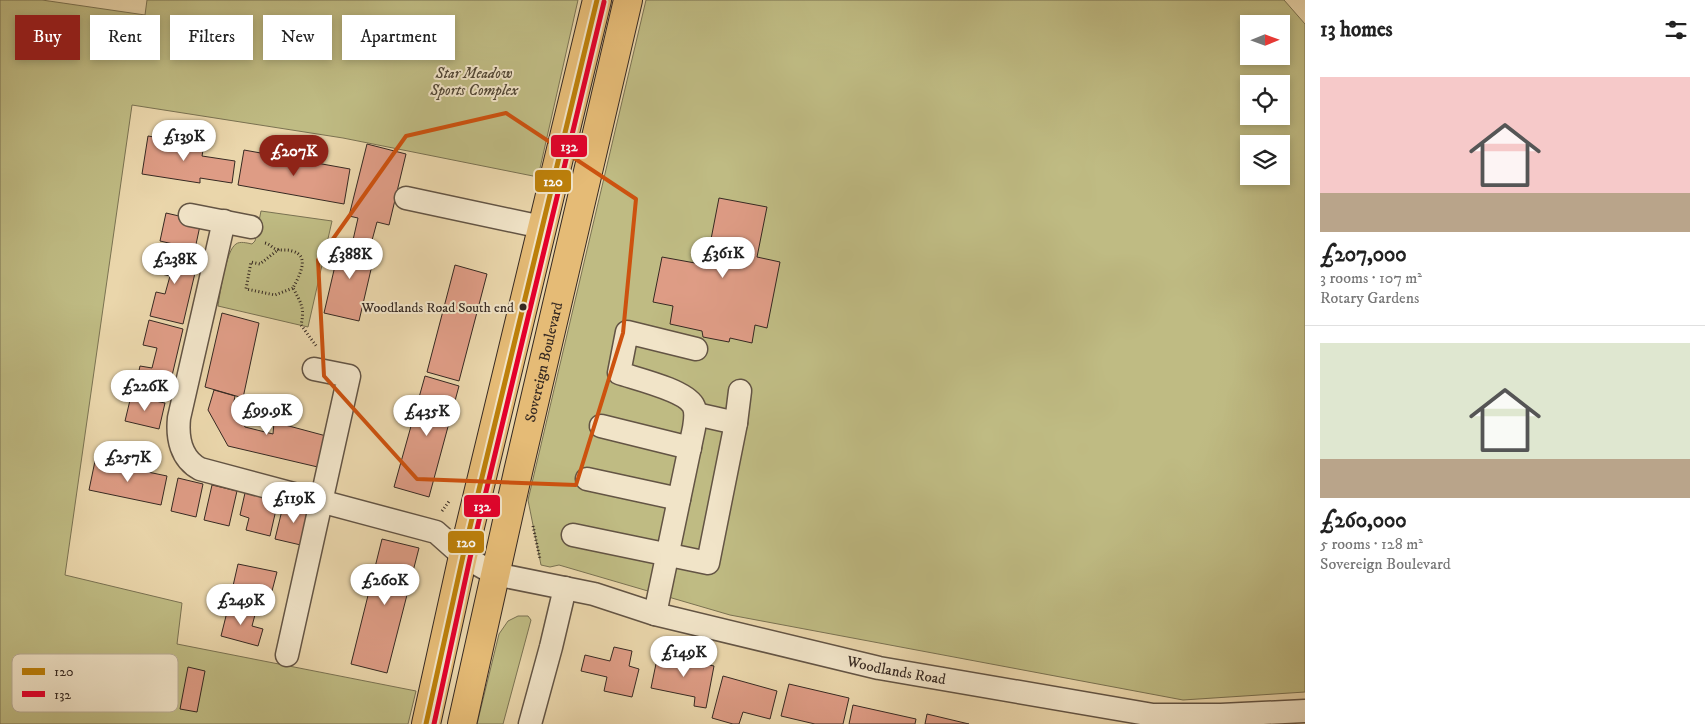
<!DOCTYPE html>
<meta charset="utf-8">
<style>
body{margin:0;font-family:"IM FELL DW Pica",serif;background:#f6f6f6;color:#222;height:100vh;display:flex;flex-direction:column;font-size:19px;white-space:nowrap}
*{box-sizing:border-box;margin:0}
p{font-size:16px;color:#767676}
.icon{flex:none;width:28px;height:28px;fill:none;stroke:currentColor;stroke-width:2;stroke-linecap:round;stroke-linejoin:round}
.map{position:relative;flex:1;overflow:hidden}
.drawer{display:flex;flex-direction:column;background:#fff;width:400px}
.drawer>*{flex:none}
.top-card{position:absolute;left:15px;top:15px;width:475px;height:45px;display:flex;gap:10px}
.needle{width:32px;rotate:89deg}
.buttons{position:absolute;left:1240px;top:15px;display:grid;gap:10px}
.buttons a{display:grid;place-items:center;width:50px;height:50px;border-radius:0px;background:#fff;box-shadow:0 2px 8px #0003;font-size:25px}
.price{position:absolute;translate:-50% -42px;padding:0 11px;border-radius:18px;background:#fff;color:#222;font-size:16px;line-height:32px;filter:drop-shadow(0 1px 2px #0008)}
.price::after{content:'';position:absolute;left:50%;top:30px;width:15px;height:11px;margin-left:-8px;background:inherit;clip-path:polygon(0 0,100% 0,50% 100%)}
.price.on{background:#8f2418;color:#fff}
ul{padding:0;list-style:none}
li{display:grid;align-content:center;gap:10px;height:265px;padding:0 15px}
li+li{border-top:1px solid #e0e0e0}
li span{display:grid;place-items:center;height:155px;border-radius:0px;color:#555}
li>.icon{margin-inline-start:auto}
span .icon{width:90px;height:90px;fill:#fffc;stroke-width:1}
li b{font-size:21px}
h2{display:flex;justify-content:space-between;align-items:center;height:60px;padding:0 15px;font-size:21px}
.tag{padding:0 18px;border-radius:0px;background:#fff;box-shadow:0 2px 8px #0003;font-size:18px;line-height:45px}
.tag.on{background:#8f2418;color:#fff}
main{display:flex;flex:1;min-height:0}
.map>svg:first-child{display:block}
.green{fill:#bfbb83;stroke:#7a7252;fill-rule:evenodd}
.building{fill:#de9c85;stroke:#362922}
.lines{fill:none;stroke-linecap:round;stroke-linejoin:round}
.minor-casing{stroke:#635444;stroke-width:25}
.major-casing{stroke:#362922;stroke-width:30}
.path{stroke:#362922;stroke-width:3;stroke-dasharray:1 2.5;stroke-linecap:butt}
.minor{stroke:#f1e4c8;stroke-width:22}
.major{stroke:#e5bb76;stroke-width:28}
.bus-1-casing{stroke:#f1e4c8;stroke-width:9}
.bus-2-casing{stroke:#f1e4c8;stroke-width:9}
.bus-1{stroke:#bd800a;stroke-width:5}
.bus-2{stroke:#e4002b;stroke-width:5}
.marked{fill:none;stroke:#cd520f;stroke-width:4;stroke-linejoin:round}
.bus-dot{fill:#362922;stroke:#f1e4c8;stroke-width:2}
.labels{text-anchor:middle;stroke-width:4;stroke-linejoin:round;paint-order:stroke}
.bus-label{font-size:14px;fill:#362922;stroke:#f1e4c8;text-anchor:end}
.park-label{font-size:15px;font-style:italic;fill:#514635;stroke:#f1e4c8}
.street-label{font-size:15px;fill:#362922;stroke:#f1e4c8}
.key{fill:#f1e4c8;stroke:#b9ac96;stroke-width:1}
.key-label{font-size:14px;fill:#362922}
.line-badge{stroke:#f1e4c8;stroke-width:2}
.badge-label{font-size:14px;text-anchor:middle;font-weight:bold;fill:#fff}
</style>
<main>
<div class="map">
<svg width="1305" height="724" viewBox="0 0 1305 724">
<rect width="100%" height="100%" fill="#ead6ab"/>
<filter id="stains"><feTurbulence type="fractalNoise" baseFrequency=".004" numOctaves="4"/><feColorMatrix values="0 0 0 0 .2 0 0 0 0 .09 0 0 0 0 .02 0 0 0 .5 -.17"/></filter>
<radialGradient id="worn" r=".72"><stop offset=".6" stop-color="#630" stop-opacity="0"/><stop offset="1" stop-color="#630" stop-opacity=".3"/></radialGradient>
<path class="green" d="M0,0H42L145,15L147,0H578L538,177L343,138L132,105L65,575L182,603L177,644L416,691L408,724H0Z
M646,0H1284L1305,24V692L1183,700L730,615L559,565L550,567L541,565L528,500ZM1249,24H1281V56H1249ZM1249,84H1281V116H1249ZM1249,144H1281V176H1249Z
M261,211L332,221L308,327L218,306C220,293 226,250 236,244C240,241 247,243 252,244L255,241Z
M518,616H528L531,620L503,724H477L499,634L508,621Z"/>
<path class="building" d="M148,136L204,145L202,156L235,161L232,183L200,178V183L142,174Z
M367,144L406,154L389,225L377,222L371,244L353,240L358,218L349,216Z
M244,150L350,169L344,204L238,185Z
M719,198L767,207L757,257L780,262L767,328L755,325L752,343L730,338L729,342L703,337L702,331L670,324L673,306L653,302L662,257L706,265Z
M166,213L201,221L195,249L160,241Z
M341,240L376,248L359,321L324,313Z
M163,247L199,256L183,324L150,316L156,292L165,294L170,276L157,273Z
M455,265L487,274L459,381L427,372Z
M222,313L259,323L243,398L205,387Z
M149,320L183,329L167,397L135,389L140,366L152,368L157,348L143,345Z
M425,376L459,386L429,497L394,487Z
M214,390L235,396L233,406L245,427L273,434L274,422L330,437L322,468L228,446L208,410Z
M131,396L165,403L159,429L125,421Z
M95,461L167,476L161,505L89,490Z
M178,478L203,484L196,517L171,511Z
M212,485L237,491L229,526L204,520Z
M245,493L278,501L270,536L246,530L249,518L240,515Z
M284,502L314,509L305,546L275,539Z
M382,539L419,548L387,673L351,664Z
M238,564L277,572L272,591L262,589L258,605L230,599Z
M229,604L256,611L252,626L263,629L258,646L221,636Z
M614,647L632,651L629,666L639,669L632,697L604,691L607,677L581,671L585,655L610,661Z
M658,654L714,666L706,708L694,706L695,697L651,688Z
M188,667L205,671L197,712L180,709Z
M723,676L777,691L770,719L743,712L739,724H733L712,718Z
M789,684L849,698L843,724H815L781,716Z
M853,705L916,719L915,724H849Z
M927,714L969,724H925Z"/>
<g class="lines">
<defs>
<g id="minor">
<path d="M406,198L542,227"/>
<path d="M190,215L251,227"/>
<path id="s1" d="M224,221L179,418C177,438 181,459 200,469L436,532L463,556L495,574L594,594L655,614L879,668L1153,715H1221L1305,711"/>
<path d="M736,423L740,391"/>
<path d="M601,426L690,448"/>
<path d="M587,479L679,499"/>
<path d="M573,535L708,563L736,423L696,414"/>
<path d="M655,614L694,428C695,421 697,412 693,405C684,390 637,379 619,373L627,332L696,349"/>
<path d="M287,655L349,376L314,369"/>
<path d="M530,724L551,647L565,588"/>
</g>
<g id="major">
<path d="M426,724L463,556L597,0"/>
<path id="s2" d="M462,724L518,472L628,0"/>
</g>
</defs>
<use href="#minor" class="minor-casing"/>
<use href="#major" class="major-casing"/>
<path class="path" d="M265,243C270,244 272,248 276,249C281,251 287,249 292,251C311,256 299,276 293,288C301,303 305,308 301,325L317,347
M279,249L260,264L251,262L246,289L275,295L293,288
M442,511L450,500
M533,526L540,559"/>
<use href="#minor" class="minor"/>
<use href="#major" class="major"/>
<defs>
<path id="bus-1" d="M426,724L463,556L597,0"/>
<path id="bus-2" d="M434,724L470,558L604,2"/>
</defs>
<use href="#bus-1" class="bus-1-casing"/>
<use href="#bus-2" class="bus-2-casing"/>
<use href="#bus-1" class="bus-1"/>
<use href="#bus-2" class="bus-2"/>
</g>
<path class="marked" d="M506,113L636,199L623,333L576,485L417,479L324,376L318,260L406,136Z"/>
<circle class="bus-dot" cx="523" cy="307" r="4.5"/>
<g class="labels">
<g class="bus-label">
<text x="514" y="312">Woodlands Road South end</text>
</g>
<g class="park-label">
<text x="474" y="78">Star Meadow<tspan x="474" dy="17">Sports Complex</tspan></text>
</g>
<g class="street-label">
<text dy="5" stroke="none"><textPath href="#s2" startOffset="371">Sovereign Boulevard</textPath></text>
<text dy="5" stroke="none"><textPath href="#s1" startOffset="991">Woodlands Road</textPath></text>
</g>
</g>
<rect x="12" y="654" width="166" height="58" rx="8" class="key"/>
<rect x="22" y="668" width="23" height="7" fill="#bd800a"/>
<rect x="22" y="691" width="23" height="6" fill="#e4002b"/>
<g class="key-label">
<text x="54" y="676">120</text>
<text x="54" y="699">132</text>
</g>
<g class="line-badge">
<rect x="550" y="134" width="38" height="24" rx="5" fill="#e4002b"/>
<rect x="534" y="169" width="38" height="24" rx="5" fill="#bd800a"/>
<rect x="463" y="494" width="38" height="24" rx="5" fill="#e4002b"/>
<rect x="447" y="530" width="38" height="24" rx="5" fill="#bd800a"/>
</g>
<g class="badge-label">
<text x="569" y="151">132</text>
<text x="553" y="186">120</text>
<text x="482" y="511">132</text>
<text x="466" y="547">120</text>
</g>
<rect width="100%" height="100%" filter="url(#stains)"/>
<rect width="100%" height="100%" fill="url(#worn)"/>
</svg>
<div class="buttons">
<a><svg class="needle" viewBox="-14 -14 28 28"><path d="M0-13l5 13h-10z" fill="#e53935"/><path d="M0 13l5-13h-10z" fill="#767676"/></svg></a>
<a><svg class="icon" aria-label="locate" viewBox="0 0 24 24"><circle cx="12" cy="12" r="6"/><path d="M12 2v4M12 18v4M2 12h4M18 12h4"/></svg></a>
<a><svg class="icon" aria-label="layers" viewBox="0 0 24 24"><path d="M12 4l9 5-9 5-9-5zM3 14l9 5 9-5"/></svg></a>
</div>
<b class="price" style="left:184px;top:162px">£139K</b>
<b class="price on" style="left:294px;top:177px">£207K</b>
<b class="price" style="left:723px;top:279px">£361K</b>
<b class="price" style="left:350px;top:280px">£388K</b>
<b class="price" style="left:175px;top:285px">£238K</b>
<b class="price" style="left:145px;top:412px">£226K</b>
<b class="price" style="left:267px;top:436px">£99.9K</b>
<b class="price" style="left:427px;top:437px">£435K</b>
<b class="price" style="left:128px;top:483px">£257K</b>
<b class="price" style="left:294px;top:524px">£119K</b>
<b class="price" style="left:385px;top:606px">£260K</b>
<b class="price" style="left:241px;top:626px">£249K</b>
<b class="price" style="left:684px;top:678px">£149K</b>
<div class="top-card">
<a class="tag on">Buy</a>
<a class="tag">Rent</a>
<a class="tag">Filters</a>
<a class="tag">New</a>
<a class="tag">Apartment</a>
</div>
</div>
<section class="drawer">
<h2>13 homes<svg class="icon" aria-label="filters" viewBox="0 0 24 24"><path d="M4 7h16M4 17h16"/><circle cx="9" cy="7" r="2"/><circle cx="15" cy="17" r="2"/></svg></h2>
<ul>
<li><span style="background:linear-gradient(#f6c9c9 75%,#b9a48a 0)"><svg class="icon" aria-label="home" viewBox="0 0 24 24"><path d="M3 11l9-7 9 7M6 9v11h12V9"/></svg></span><div><b>£207,000</b><p>3 rooms · 107 m²</p><p>Rotary Gardens</p></div></li>
<li><span style="background:linear-gradient(#dfe7d0 75%,#b9a48a 0)"><svg class="icon" aria-label="home" viewBox="0 0 24 24"><path d="M3 11l9-7 9 7M6 9v11h12V9"/></svg></span><div><b>£260,000</b><p>5 rooms · 128 m²</p><p>Sovereign Boulevard</p></div></li>
</ul>
</section>
</main>
